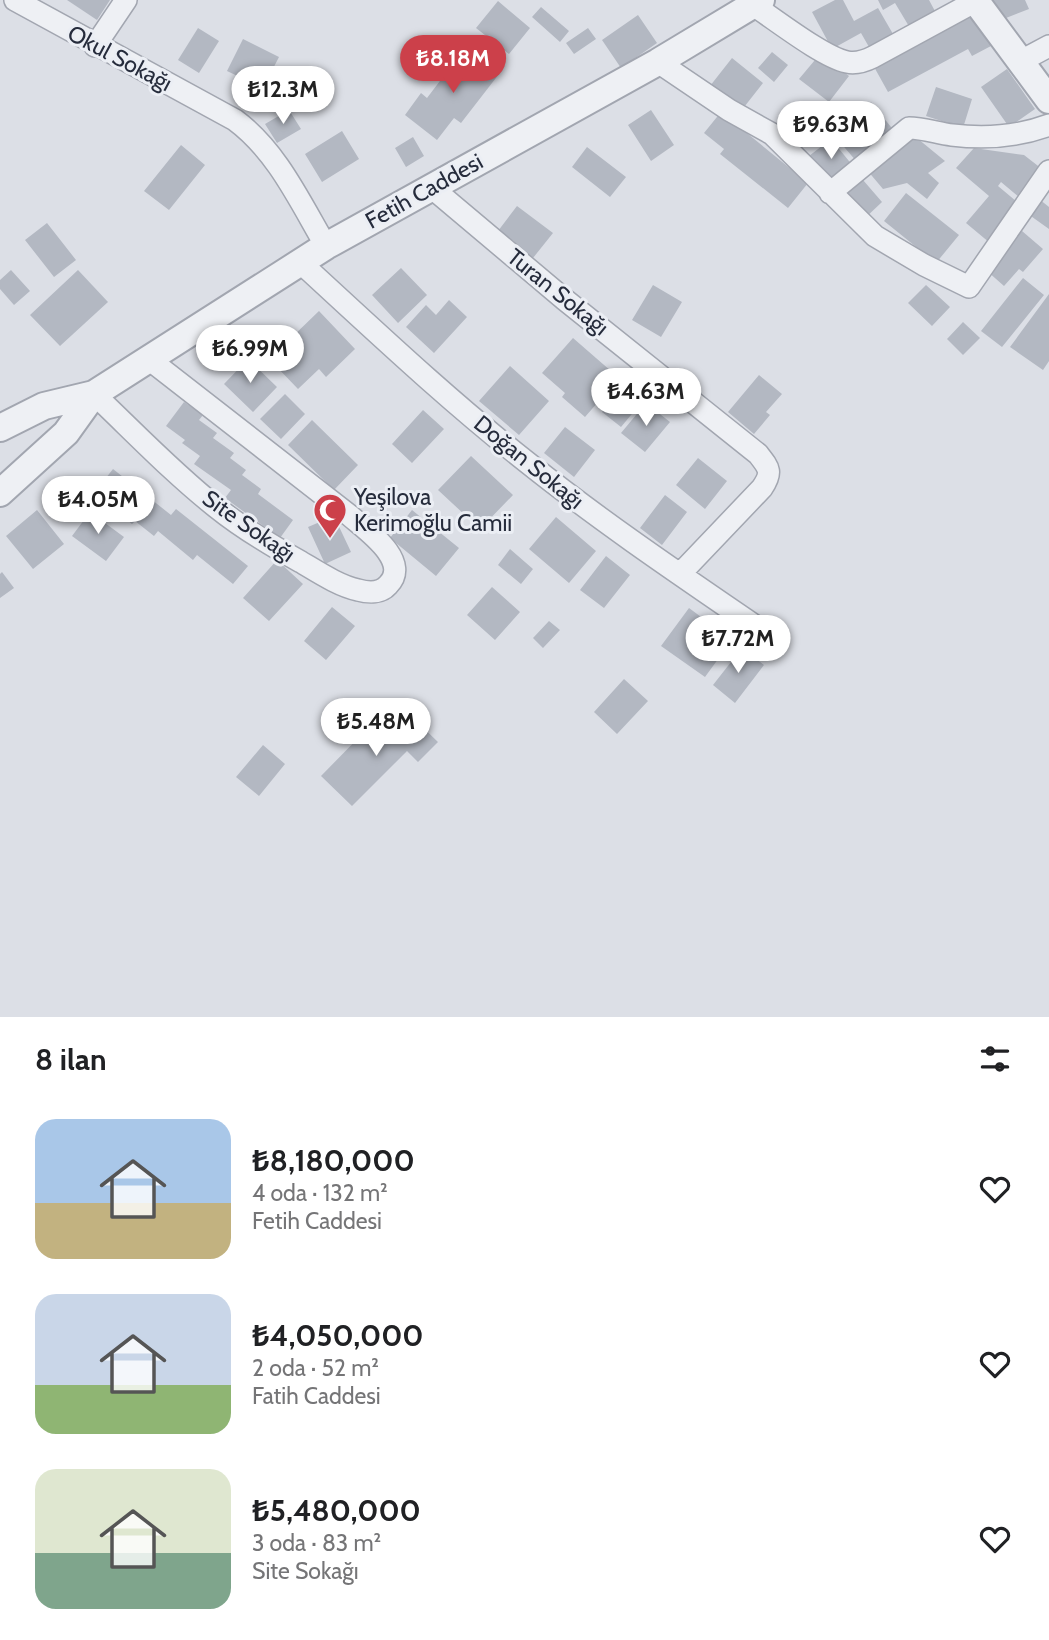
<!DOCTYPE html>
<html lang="tr">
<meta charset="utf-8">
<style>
body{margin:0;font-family:Cabin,sans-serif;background:#f2f2f2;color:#202124;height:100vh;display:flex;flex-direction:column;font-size:26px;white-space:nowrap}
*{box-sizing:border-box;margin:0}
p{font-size:23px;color:#757577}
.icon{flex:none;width:38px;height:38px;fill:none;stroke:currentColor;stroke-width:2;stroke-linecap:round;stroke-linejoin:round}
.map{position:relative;height:1017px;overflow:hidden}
.side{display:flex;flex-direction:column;background:#fff;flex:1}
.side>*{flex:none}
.price{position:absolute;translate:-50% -60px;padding:0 16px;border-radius:24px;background:#fff;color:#222;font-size:23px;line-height:46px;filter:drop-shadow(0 2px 4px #0008)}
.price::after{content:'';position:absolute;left:50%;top:42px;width:21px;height:16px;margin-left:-10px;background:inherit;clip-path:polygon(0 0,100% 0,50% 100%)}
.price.selected{background:#cc404a;color:#fff}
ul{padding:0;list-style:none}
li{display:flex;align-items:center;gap:21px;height:175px;padding:0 35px}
li span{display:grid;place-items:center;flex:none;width:196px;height:140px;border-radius:21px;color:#555}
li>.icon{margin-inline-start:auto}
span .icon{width:84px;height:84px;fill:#fffc;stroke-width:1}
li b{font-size:30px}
h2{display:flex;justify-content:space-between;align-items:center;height:84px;padding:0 35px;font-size:30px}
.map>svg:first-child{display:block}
.building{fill:#b3b8c2}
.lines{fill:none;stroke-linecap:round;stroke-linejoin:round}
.minor-casing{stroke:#a2a6b0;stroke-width:24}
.tertiary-casing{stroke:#a2a6b0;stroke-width:30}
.minor{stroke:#eef0f4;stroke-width:21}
.tertiary{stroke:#eef0f4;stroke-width:26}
.labels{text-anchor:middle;stroke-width:6;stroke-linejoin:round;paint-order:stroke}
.street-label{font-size:23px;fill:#262c3c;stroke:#ebeef4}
.poi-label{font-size:23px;fill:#262c3c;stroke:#ebeef4;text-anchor:start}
</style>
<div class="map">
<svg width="1049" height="1017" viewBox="0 0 1049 1017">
<rect width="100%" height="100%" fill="#dcdfe6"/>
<path class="building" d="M67,0H110L97,20Z
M835,0H843L854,21L878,8L893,34L869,47L861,33L832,49L812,12Z
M878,0H929L936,13L910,28L895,3L883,10Z
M992,0H1025L1029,9L1001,20Z
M498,1L530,28L509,54L476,28Z
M541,7L569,31L560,42L532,17Z
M973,12L991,46L972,56L968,49L888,92L873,65Z
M638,15L657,43L621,68L602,40Z
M198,28L219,41L199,73L178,60Z
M588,28L596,39L574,54L566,43Z
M243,39L279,57L263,88L227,71Z
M465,48L499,74L461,123L454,118L437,140L405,115L421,93L427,98Z
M772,52L788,65L774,82L758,68Z
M820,54L849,76L829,102L799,79Z
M732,58L763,83L741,111L710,86Z
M1007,69L1035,109L1009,127L981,87Z
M936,87L972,99L963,128L926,116Z
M871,102L895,132L857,162L839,141L855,129L848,120Z
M289,110L301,129L277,143L265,124Z
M651,110L674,145L651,161L628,125Z
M721,112L808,183L788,208L720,154L724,149L704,133Z
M342,131L359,159L322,182L305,154Z
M912,134L945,161L928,173L939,183L927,199L907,183L883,189L867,170Z
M413,137L424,156L406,167L395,148Z
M831,139L853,166L831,184L809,156Z
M181,145L205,165L169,210L144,191Z
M587,147L626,177L610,197L572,167Z
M974,148L1024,155L1042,169L1019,197L1001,182L998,186L1022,206L990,243L966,223L989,196L956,168Z
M863,180L882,202L864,219L844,196Z
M906,193L959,235L936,263L884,221Z
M1039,199L1049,207V229L1028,214Z
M517,206L553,233L533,258L498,231Z
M47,223L76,260L54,277L25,240Z
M1022,231L1043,249L1023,272L1019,269L1004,286L987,271Z
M401,268L427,295L398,323L372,295Z
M11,270L30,291L14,305L0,289V280Z
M78,270L108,302L60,346L30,315Z
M1023,278L1044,295L1002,347L981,331Z
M653,285L682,302L661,337L632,320Z
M926,285L950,307L932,326L908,303Z
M1049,294V361L1043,370L1010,347Z
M449,300L467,317L434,353L406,327L426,305L436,315Z
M319,311L355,349L326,377L319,369L298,389L273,363L294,343L290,339Z
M963,322L980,338L963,355L947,339Z
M573,338L619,378L585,417L562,397L565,393L542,373Z
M248,359L277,387L253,412L224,384Z
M510,366L549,401L519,435L479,401Z
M759,375L782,394L766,412L770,415L754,434L728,412Z
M627,382L646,397L621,427L602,412Z
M285,394L305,414L281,439L260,419Z
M184,402L203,415L199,420L217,433L213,438L234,453L230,458L246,470L242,475L261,489L258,494L293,520L280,538L225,498L231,490L194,464L200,456L182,443L185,440L166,426Z
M646,403L670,422L645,452L621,433Z
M423,410L444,429L412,463L392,444Z
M312,420L358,465L334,490L288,445Z
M565,427L595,450L574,477L544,453Z
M471,456L513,495L480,529L438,490Z
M698,458L727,481L705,509L676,485Z
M113,469L171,515L176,509L248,566L233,584L197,555L193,560L158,531L154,536L135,521L132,524L94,493Z
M665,495L687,512L662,545L640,528Z
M37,510L64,544L33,569L6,536Z
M412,510L459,548L436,576L390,538Z
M90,512L124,537L106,561L72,536Z
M334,516L351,552L325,564L308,527Z
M556,517L596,551L569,583L529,549Z
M510,549L533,569L521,584L498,565Z
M606,556L630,575L604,608L580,590Z
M277,560L303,584L269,621L243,598Z
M2,572L14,588L0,598V574Z
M492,587L520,612L495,640L467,615Z
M332,607L355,626L326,660L304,641Z
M689,608L732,640L705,677L661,646Z
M549,621L560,630L543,648L533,638Z
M742,648L764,665L735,703L713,685Z
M624,679L648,701L617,734L594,712Z
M411,716L438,742L418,762L407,751L352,806L321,776L371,725L387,740Z
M263,745L285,764L259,796L236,777Z"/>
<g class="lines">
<defs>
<path id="minor" d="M15,0L235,120C277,151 300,202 326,246
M753,5C776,20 823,57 847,62C856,64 865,61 873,57L976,1
M95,46L126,0
M1021,61L1049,46
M658,62L729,110L772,134L875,236L924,265L969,287L1049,171
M431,187L564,299L758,454C769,468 773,472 762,488L680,574
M830,193L909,128C923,128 937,133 952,135C985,139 1017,137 1049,125
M301,263C375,331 449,401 528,463C607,526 691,582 774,639
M94,394C134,432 173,473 216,507C242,528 272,546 301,562C318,572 339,586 358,590C369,593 381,593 388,585C412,561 365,529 349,515L150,360"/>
<path id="tertiary" d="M975,0L1049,100
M0,428L44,406L94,394L326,246L658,62L761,0
M0,493L66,433L94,394"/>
</defs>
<use href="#minor" class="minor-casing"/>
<use href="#tertiary" class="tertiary-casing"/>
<use href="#minor" class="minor"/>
<use href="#tertiary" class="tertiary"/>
</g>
<defs>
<symbol id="mosque-pin" viewBox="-11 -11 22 30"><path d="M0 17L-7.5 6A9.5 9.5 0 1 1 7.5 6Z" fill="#cc404a" stroke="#ebeef4"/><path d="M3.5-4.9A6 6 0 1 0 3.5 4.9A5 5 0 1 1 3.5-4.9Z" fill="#fff"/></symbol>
</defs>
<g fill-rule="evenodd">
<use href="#mosque-pin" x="311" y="491" width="38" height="52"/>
</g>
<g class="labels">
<g class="street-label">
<text transform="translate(120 58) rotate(28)" y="8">Okul Sokağı</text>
<text transform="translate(424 191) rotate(-29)" y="8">Fetih Caddesi</text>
<text transform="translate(558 292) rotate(39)" y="8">Turan Sokağı</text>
<text transform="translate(529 462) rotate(39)" y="8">Doğan Sokağı</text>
<text transform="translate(249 526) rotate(35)" y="8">Site Sokağı</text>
</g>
<g class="poi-label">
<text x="354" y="505">Yeşilova<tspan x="354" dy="26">Kerimoğlu Camii</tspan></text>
</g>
</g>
</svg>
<b class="price selected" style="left:453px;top:95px">₺8.18M</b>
<b class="price" style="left:283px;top:126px">₺12.3M</b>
<b class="price" style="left:831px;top:161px">₺9.63M</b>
<b class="price" style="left:250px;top:385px">₺6.99M</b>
<b class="price" style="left:646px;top:428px">₺4.63M</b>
<b class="price" style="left:98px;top:536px">₺4.05M</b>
<b class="price" style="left:738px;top:675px">₺7.72M</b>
<b class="price" style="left:376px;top:758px">₺5.48M</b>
</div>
<section class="side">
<h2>8 ilan<svg class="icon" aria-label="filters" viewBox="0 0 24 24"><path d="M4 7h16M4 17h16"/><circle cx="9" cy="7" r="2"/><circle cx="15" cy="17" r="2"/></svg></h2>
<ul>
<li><span style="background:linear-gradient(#a9c7e8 60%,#c2b280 0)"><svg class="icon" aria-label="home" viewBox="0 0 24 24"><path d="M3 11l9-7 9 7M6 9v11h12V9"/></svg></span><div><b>₺8,180,000</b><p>4 oda · 132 m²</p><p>Fetih Caddesi</p></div><svg class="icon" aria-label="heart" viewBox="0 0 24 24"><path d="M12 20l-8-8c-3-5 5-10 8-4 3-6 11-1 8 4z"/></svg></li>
<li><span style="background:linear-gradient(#c9d6e8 65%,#8fb573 0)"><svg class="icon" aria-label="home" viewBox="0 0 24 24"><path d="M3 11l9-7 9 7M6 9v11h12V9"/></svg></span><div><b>₺4,050,000</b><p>2 oda · 52 m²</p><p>Fatih Caddesi</p></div><svg class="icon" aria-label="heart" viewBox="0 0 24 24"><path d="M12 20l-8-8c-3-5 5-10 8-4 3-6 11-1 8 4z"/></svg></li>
<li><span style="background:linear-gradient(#dfe7d0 60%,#7fa58c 0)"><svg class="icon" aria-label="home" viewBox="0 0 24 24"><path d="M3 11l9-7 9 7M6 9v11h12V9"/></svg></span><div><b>₺5,480,000</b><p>3 oda · 83 m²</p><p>Site Sokağı</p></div><svg class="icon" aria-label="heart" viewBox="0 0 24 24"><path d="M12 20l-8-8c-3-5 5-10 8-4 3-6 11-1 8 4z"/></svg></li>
</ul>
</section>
